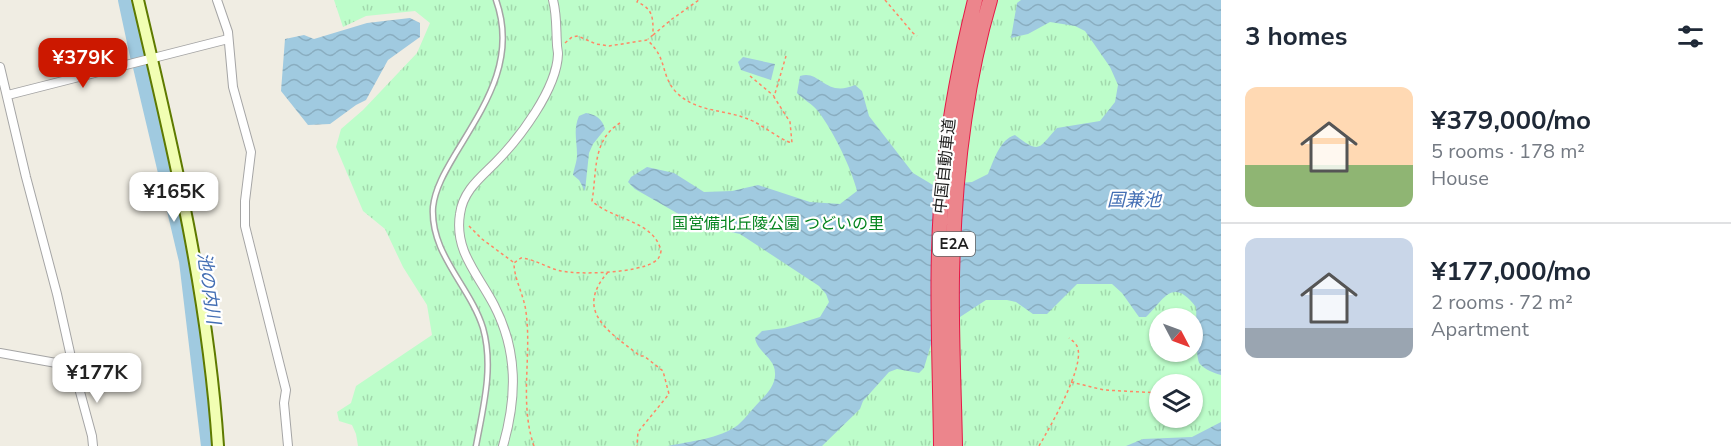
<!DOCTYPE html>
<meta charset="utf-8">
<style>
body{margin:0;font-family:"Nunito Sans","Noto Sans JP",sans-serif;background:#f2f2f3;color:#1f2937;height:100vh;display:flex;flex-direction:column;font-size:22px;white-space:nowrap}
*{box-sizing:border-box;margin:0}
p{font-size:20px;color:#747a83}
.icon{flex:none;width:33px;height:33px;fill:none;stroke:currentColor;stroke-width:2;stroke-linecap:round;stroke-linejoin:round}
.map{position:relative;flex:1;overflow:hidden}
.panel{display:flex;flex-direction:column;background:#fff;width:510px}
.panel>*{flex:none}
.needle{width:39px;rotate:131deg}
.tools{position:absolute;left:1149px;top:308px;display:grid;gap:12px}
.tools a{display:grid;place-items:center;width:54px;height:54px;border-radius:50%;background:#fff;box-shadow:0 2px 4px #0004;font-size:30px}
.price{position:absolute;translate:-50% -51px;padding:0 14px;border-radius:12px;background:#fff;color:#222;font-size:20px;line-height:39px;filter:drop-shadow(0 2px 3px #0008)}
.price::after{content:'';position:absolute;left:50%;top:36px;width:18px;height:14px;margin-left:-9px;background:inherit;clip-path:polygon(0 0,100% 0,50% 100%)}
.price.selected{background:#cc1800;color:#fff}
ul{padding:0;list-style:none}
li{display:flex;align-items:center;gap:18px;height:150px;padding:0 24px}
li+li{border-top:2px solid #e0e1e3}
li span{display:grid;place-items:center;flex:none;width:168px;height:120px;border-radius:12px;color:#555}
li>.icon{margin-inline-start:auto}
span .icon{width:72px;height:72px;fill:#fffc;stroke-width:1}
li b{font-size:26px}
h2{display:flex;justify-content:space-between;align-items:center;height:72px;padding:0 24px;font-size:26px}
main{display:flex;flex:1;min-height:0}
.map>svg:first-child{display:block}
.park{fill:url(#park-tufts);fill-rule:evenodd}
.water{fill:url(#water-waves)}
.lines{fill:none;stroke-linecap:round;stroke-linejoin:round}
.river{stroke:#a0cae0;stroke-width:16}
.lane-casing{stroke:#a5a5a5;stroke-width:7}
.street-casing{stroke:#a5a5a5;stroke-width:10}
.secondary-casing{stroke:#5e7a00;stroke-width:14}
.highway-casing{stroke:#e61846;stroke-width:16}
.path{stroke:#ff8765;stroke-width:1.5;stroke-dasharray:3 3;stroke-linecap:butt}
.lane{stroke:#fff;stroke-width:4}
.street{stroke:#fff;stroke-width:8}
.secondary{stroke:#f1feb3;stroke-width:10}
.highway{stroke:#ec858c;stroke-width:14}
.labels{text-anchor:middle;stroke-width:4.5;stroke-linejoin:round;paint-order:stroke}
.shield{fill:#fff;stroke:#626262;stroke-width:1.5}
.shield-label{font-size:15px;font-weight:bold;fill:#1e1e1e}
.street-label{font-size:16px;fill:#1e1e1e;stroke:#fff}
.park-label{font-size:16px;fill:#04841e;stroke:#fff}
.water-label{font-size:18px;font-style:italic;fill:#446fb4;stroke:#fff}
</style>
<main>
<div class="map">
<svg width="1221" height="446" viewBox="0 0 1221 446">
<defs>
<pattern id="park-tufts" width="24" height="20" patternUnits="userSpaceOnUse" patternTransform="scale(1.5)"><rect width="24" height="20" fill="#bdfdca"/><path d="M3 7l-1-3M5 7V3M7 7l1-3M15 17l-1-3M17 17v-4M19 17l1-3" fill="none" stroke="#a2d8ad"/></pattern>
<pattern id="water-waves" width="16" height="10" patternUnits="userSpaceOnUse" patternTransform="scale(1.5)"><rect width="16" height="10" fill="#a0cae0"/><path d="M0 5q4-4 8 0t8 0" fill="none" stroke="#89adc0"/></pattern>
</defs>
<rect width="100%" height="100%" fill="#f0ede3"/>
<path class="park" d="M334,0H1221V446H358L356,434L352,425L339,421L337,412L351,403L356,386L432,335L427,305L403,267L385,229L363,211L336,147L341,129L363,110L417,53L430,23L415,11L366,16L343,27ZM1160,318H1192V351H1160ZM1160,384H1192V417H1160Z"/>
<path class="water" d="M1021,0H1221V375C1214,373 1204,369 1200,364C1195,359 1197,317 1196,307C1172,276 1164,300 1146,317H1139L1122,293L1112,284H1077L1047,314H1033L1016,302L1007,300H986L934,334L924,368L919,373L897,369L889,372L863,401L860,409L822,446H668C691,441 719,439 738,425C746,418 753,408 760,401C767,394 776,384 775,373C775,358 757,352 755,338L762,331L784,328L820,317L829,302L826,294L819,286L740,234L696,224L635,189L628,182L631,177L647,167L674,173L704,192L732,191L758,185L810,202L840,204L857,191C851,167 833,131 818,111C812,104 803,99 797,93L800,76C820,69 825,98 855,85L862,91L869,116L913,173L933,185L972,182L988,174C994,160 1000,139 1015,135C1041,155 1038,148 1057,128L1100,121L1115,102L1118,85L1110,67L1085,31L1075,26L1050,22L1028,34L1011,38L1017,3Z
M410,18L420,23V37L388,60L366,100L356,105L330,124L308,125L281,91L285,39L304,35L314,39L367,23Z
M743,57L775,64L771,80L741,70L738,62Z
M586,113C596,115 602,118 605,129L593,144L589,153L585,191L579,180L573,175C574,168 577,162 577,155C577,140 573,130 579,116Z
M1221,422V446H1126L1143,439L1192,437Z"/>
<g class="lines">
<path class="river" d="M126,0L138,56
M141,67L187,261L209,446"/>
<defs>
<path id="lane" d="M476,446C483,408 494,367 483,328C470,286 430,254 433,207C435,188 446,170 456,153C485,105 517,59 496,0"/>
<path id="street" d="M217,0L228,32L233,87L251,152L245,201V226L286,390L284,403L288,446
M0,67L26,177L57,294L73,366L92,436L93,446
M8,95L228,39
M0,353L73,366
M503,446C517,397 518,351 494,305C478,274 454,251 460,214C463,191 480,178 495,163C519,139 557,89 558,54C558,51 557,48 557,45C556,30 557,15 553,0"/>
<path id="secondary" d="M138,0C173,148 208,294 218,446"/>
<path id="highway" d="M941,446C940,351 934,256 945,162C951,107 962,53 975,0
M955,446C954,390 951,333 952,276C954,185 964,88 990,0"/>
</defs>
<use href="#lane" class="lane-casing"/>
<use href="#street" class="street-casing"/>
<use href="#secondary" class="secondary-casing"/>
<use href="#highway" class="highway-casing"/>
<path class="path" d="M638,0L637,2C654,9 653,19 653,35L648,39
M885,0L913,33L917,36
M653,35L672,19L699,0
M565,43L572,37L578,36L596,44L609,46L647,40C668,58 660,75 676,92C695,112 723,109 748,119C762,124 780,140 792,143L790,122L774,97L786,56
M750,76L774,96
M469,226L482,239L513,262
M608,272C573,312 610,332 640,356H644L663,371L669,394L638,432L637,446
M1071,382L1104,390L1160,393
M534,446C519,403 532,356 526,312C524,295 514,279 514,263L521,258C535,259 547,268 561,271C581,275 637,273 654,262C659,259 660,256 661,251C654,220 612,220 592,201C597,172 592,140 620,123
M1039,446C1050,427 1083,370 1078,349C1077,344 1073,341 1069,338"/>
<use href="#lane" class="lane"/>
<use href="#street" class="street"/>
<use href="#secondary" class="secondary"/>
<use href="#highway" class="highway"/>
</g>
<g class="labels">
<rect class="shield" x="933" y="232" width="42" height="24" rx="4.5"/>
<g class="shield-label">
<text x="954" y="249">E2A</text>
</g>
<g class="street-label">
<text transform="translate(944 166) rotate(-84)" y="6">中国自動車道</text>
</g>
<g class="park-label">
<text x="778" y="229">国営備北丘陵公園 つどいの里</text>
</g>
<g class="water-label">
<text x="1134" y="206">国兼池</text>
<text transform="translate(209 288) rotate(82)" y="6">池の内川</text>
</g>
</g>
</svg>
<div class="tools">
<a><svg class="needle" viewBox="-14 -14 28 28"><path d="M0-13l5 13h-10z" fill="#e53935"/><path d="M0 13l5-13h-10z" fill="#747a83"/></svg></a>
<a><svg class="icon" aria-label="layers" viewBox="0 0 24 24"><path d="M12 4l9 5-9 5-9-5zM3 14l9 5 9-5"/></svg></a>
</div>
<b class="price selected" style="left:83px;top:89px">¥379K</b>
<b class="price" style="left:174px;top:223px">¥165K</b>
<b class="price" style="left:97px;top:404px">¥177K</b>
</div>
<section class="panel">
<h2>3 homes<svg class="icon" aria-label="filters" viewBox="0 0 24 24"><path d="M4 7h16M4 17h16"/><circle cx="9" cy="7" r="2"/><circle cx="15" cy="17" r="2"/></svg></h2>
<ul>
<li><span style="background:linear-gradient(#ffd9b3 65%,#8fb573 0)"><svg class="icon" aria-label="home" viewBox="0 0 24 24"><path d="M3 11l9-7 9 7M6 9v11h12V9"/></svg></span><div><b>¥379,000/mo</b><p>5 rooms · 178 m²</p><p>House</p></div></li>
<li><span style="background:linear-gradient(#c9d6e8 75%,#9aa5b1 0)"><svg class="icon" aria-label="home" viewBox="0 0 24 24"><path d="M3 11l9-7 9 7M6 9v11h12V9"/></svg></span><div><b>¥177,000/mo</b><p>2 rooms · 72 m²</p><p>Apartment</p></div></li>
</ul>
</section>
</main>
